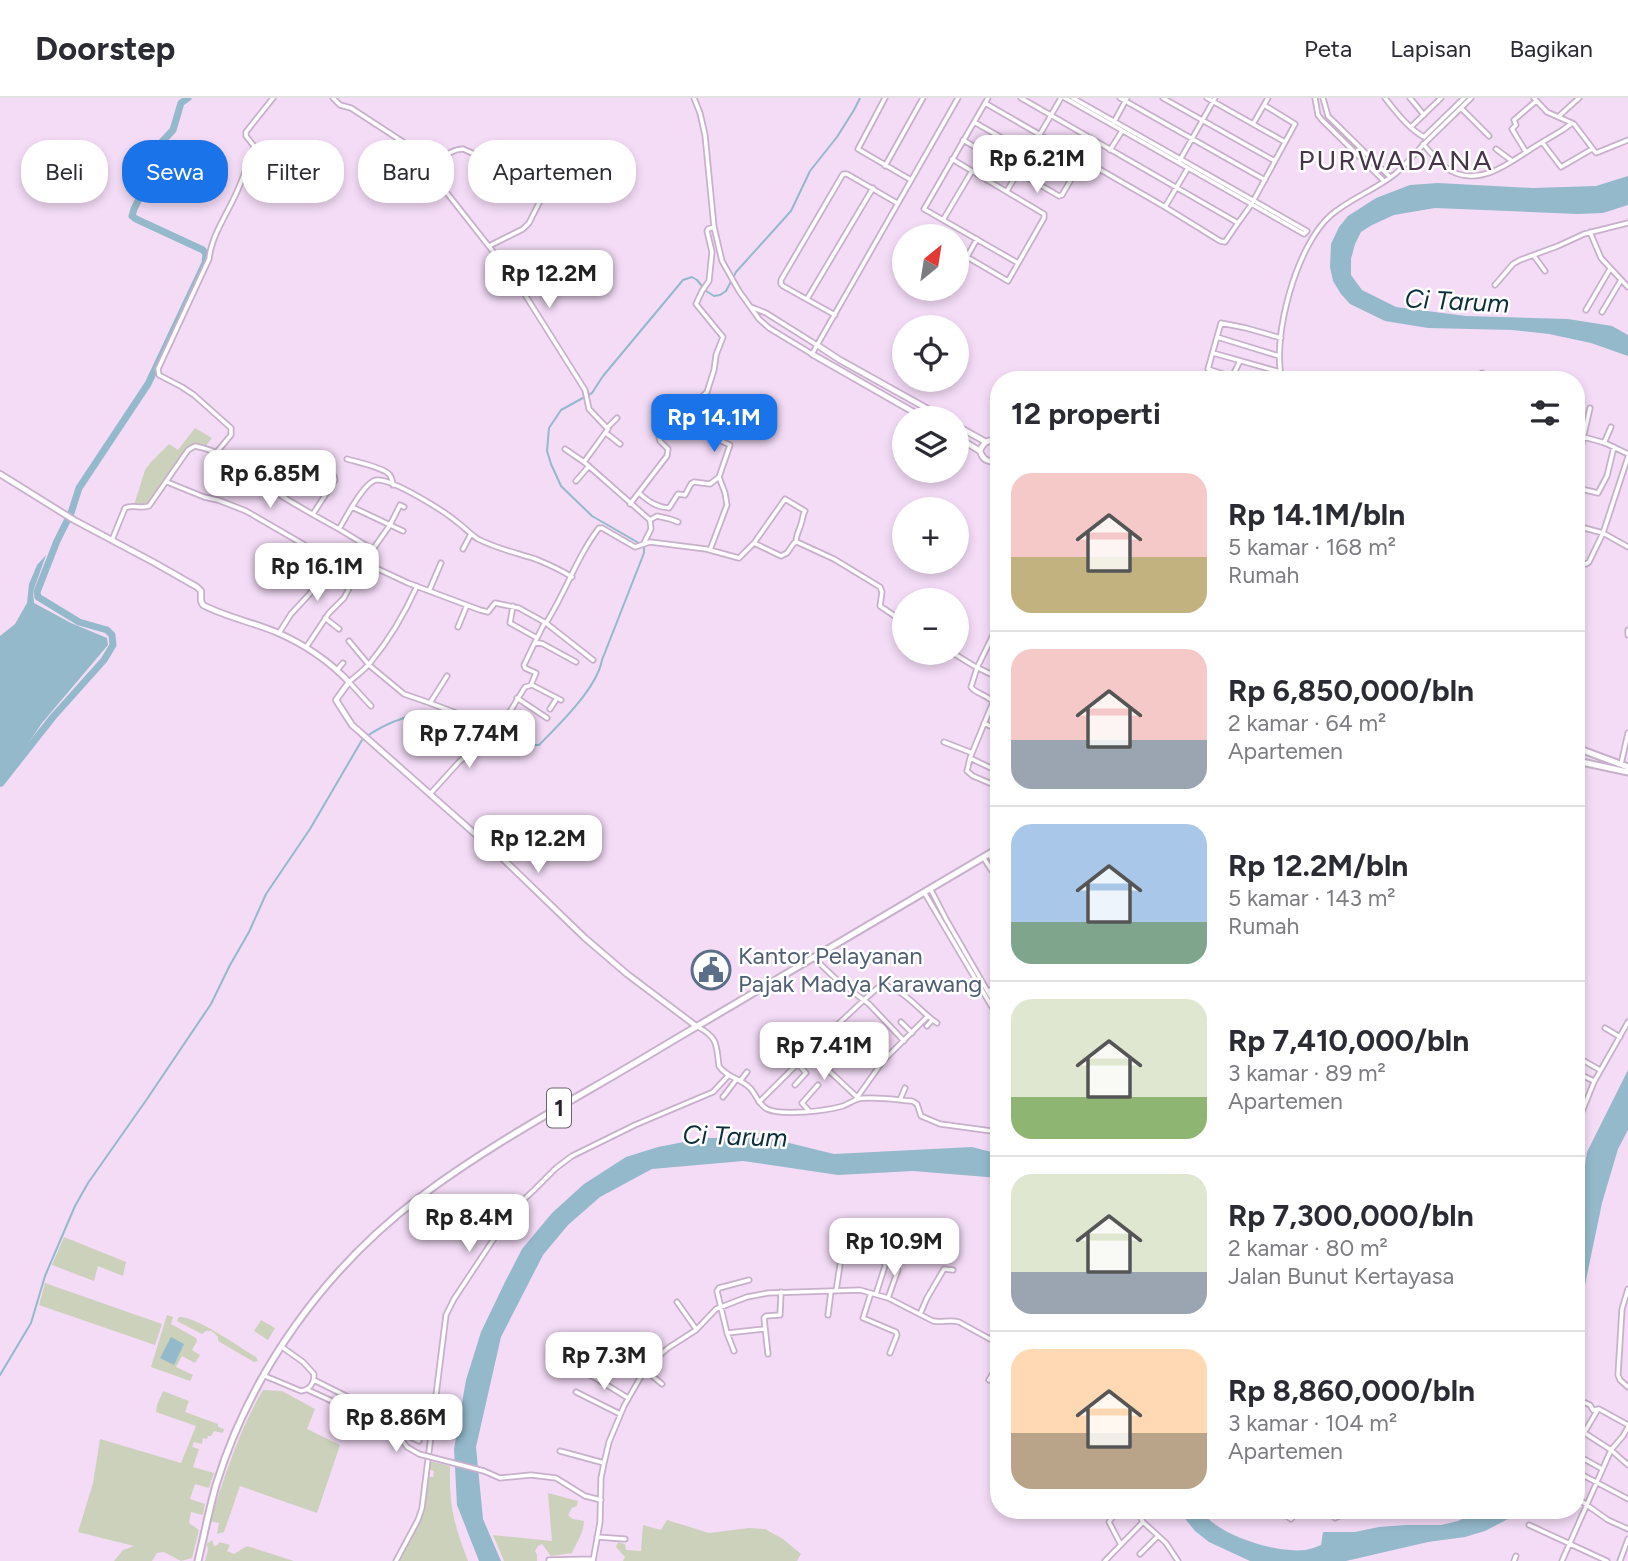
<!DOCTYPE html>
<html lang="id">
<meta charset="utf-8">
<style>
body{margin:0;font-family:Figtree,sans-serif;background:#f7f7f7;color:#2b2b33;height:100vh;display:flex;flex-direction:column;font-size:26px;white-space:nowrap}
*{box-sizing:border-box;margin:0}
p{font-size:23px;color:#7c7c81}
.icon{flex:none;width:38px;height:38px;fill:none;stroke:currentColor;stroke-width:2;stroke-linecap:round;stroke-linejoin:round}
.map{position:relative;flex:1;overflow:hidden}
.details{position:absolute;left:990px;top:273px;width:595px;height:1148px;display:flex;flex-direction:column;background:#fff;border-radius:28px;box-shadow:0 4px 10px #0003}
.details>*{flex:none}
.hud{position:absolute;left:21px;top:42px;width:665px;height:63px;display:flex;gap:14px}
.needle{width:46px;rotate:30deg}
.fabs{position:absolute;left:892px;top:126px;display:grid;gap:14px}
.fabs a{display:grid;place-items:center;width:77px;height:77px;border-radius:50%;background:#fff;box-shadow:0 4px 10px #0003;font-size:35px}
.price{position:absolute;translate:-50% -60px;padding:0 16px;border-radius:14px;background:#fff;color:#222;font-size:23px;line-height:46px;filter:drop-shadow(0 2px 4px #0008)}
.price::after{content:'';position:absolute;left:50%;top:42px;width:21px;height:16px;margin-left:-10px;background:inherit;clip-path:polygon(0 0,100% 0,50% 100%)}
.price.current{background:#1a73e8;color:#fff}
ul{padding:0;list-style:none}
li{display:flex;align-items:center;gap:21px;height:175px;padding:0 21px}
li+li{border-top:2px solid #e1e1e2}
li span{display:grid;place-items:center;flex:none;width:196px;height:140px;border-radius:21px;color:#555}
li>.icon{margin-inline-start:auto}
span .icon{width:84px;height:84px;fill:#fffc;stroke-width:1}
li b{font-size:30px}
h2{display:flex;justify-content:space-between;align-items:center;height:84px;padding:0 21px;font-size:30px}
.tag{padding:0 24px;border-radius:28px;background:#fff;box-shadow:0 4px 10px #0003;font-size:24px;line-height:63px}
.tag.current{background:#1a73e8;color:#fff}
header{display:flex;align-items:center;gap:42px;box-sizing:border-box;height:98px;padding:0 35px;background:#fff;border-bottom:2px solid #e1e1e2}
header strong{font-size:33px}
nav{display:flex;gap:38px;margin-inline-start:auto;font-size:24px}
.map>svg:first-child{display:block}
.green{fill:#cbd1bb}
.water{fill:#94b9cb}
.lines{fill:none;stroke-linecap:round;stroke-linejoin:round}
.stream{stroke:#94b9cb;stroke-width:2}
.river{stroke:#94b9cb;stroke-width:7}
.minor-casing{stroke:#c7b0ca;stroke-width:7}
.tertiary-casing{stroke:#c7b0ca;stroke-width:8}
.primary-casing{stroke:#c7b0ca;stroke-width:9}
.minor{stroke:#fff;stroke-width:3.5}
.tertiary{stroke:#fff;stroke-width:4.5}
.primary{stroke:#fff;stroke-width:5}
.minor-bridge-casing{stroke:#c7b0ca;stroke-width:7;stroke-linecap:butt}
.minor-bridge{stroke:#fff;stroke-width:3.5}
.labels{text-anchor:middle;stroke-width:5;stroke-linejoin:round;paint-order:stroke}
.shield{fill:#fff;stroke:#6a646b;stroke-width:2}
.shield-label{font-size:23px;font-weight:bold;fill:#2a222c}
.service-label{font-size:24px;fill:#4e5e75;stroke:#fff;text-anchor:start}
.water-label{font-size:26px;font-style:italic;fill:#0d2f3d;stroke:#fff}
.quarter-label{font-size:28px;letter-spacing:2px;fill:#48354b;stroke:#fff}
</style>
<header>
<strong>Doorstep</strong>
<nav><a>Peta</a><a>Lapisan</a><a>Bagikan</a></nav>
</header>
<div class="map">
<svg width="1628" height="1463" viewBox="0 0 1628 1463">
<rect width="100%" height="100%" fill="#f4dcf7"/>
<path class="green" d="M195,330L212,340L205,349H190L148,409L134,407L145,372L151,364L169,346L178,352Z
M64,1139L126,1164L123,1178L98,1168L94,1183L52,1167Z
M45,1185L162,1226L155,1247L39,1207Z
M167,1217L173,1219L171,1226L196,1240L197,1243L192,1252L200,1257L195,1265L182,1258L176,1269L193,1277L190,1283L151,1269Z
M179,1219C198,1219 237,1248 256,1259L258,1263L254,1264L218,1243V1239L212,1233H206L202,1236L177,1223Z
M261,1222L275,1230L268,1242L254,1233Z
M263,1292L282,1293L315,1311L307,1331L340,1347L317,1415L240,1388L224,1434L217,1436L219,1425L210,1423C225,1378 239,1332 263,1292Z
M163,1293L189,1303L185,1314L218,1326V1329L224,1331L223,1335L214,1333L211,1338H208L207,1341L203,1340L202,1346L194,1344L192,1349L199,1351L193,1369L214,1375L209,1390L195,1386L190,1401L205,1406L203,1417L191,1414L189,1425L199,1432L192,1460L181,1463L164,1454L157,1455L152,1463H114L123,1452L134,1448L78,1434L93,1385L100,1341L181,1365L196,1328L156,1314L157,1307Z
M429,1363L450,1368C449,1408 454,1426 468,1463H398L422,1417L428,1379H433L434,1373L428,1371Z
M548,1395L578,1403L577,1408L572,1410L568,1417L573,1421L584,1423C583,1438 577,1443 572,1455L551,1458L542,1446L538,1448L535,1453L537,1457V1463H504L493,1437L552,1443Z
M667,1422L709,1435L749,1430L765,1431L783,1441L801,1456L797,1463H623L625,1459L616,1449L618,1444L625,1446L626,1452L641,1453L643,1427L661,1432Z
M212,1442L214,1448L218,1447L219,1444L230,1447L227,1453L234,1456L247,1448L294,1463H205L208,1452L207,1446Z"/>
<path class="water" d="M1628,78V107L1603,115L1578,116L1435,110L1394,117L1372,127L1361,134L1355,146L1351,161V177L1362,192L1396,209L1466,218L1568,221L1612,228L1628,237V258L1591,245L1549,236L1512,232L1428,230L1385,223L1350,206L1341,196L1333,183L1330,169L1331,146L1339,129L1348,118L1376,100L1410,87L1438,85L1533,90L1596,88Z
M46,457L33,494L34,505L71,525L107,540L108,547L42,625L0,687V538L15,526L27,505L29,486L37,467Z
M1628,972V1032L1618,1051L1602,1105L1577,1225V1116L1587,1054Z
M704,1040H769L834,1056L972,1049L999,1056V1080L913,1073L838,1077L743,1063L652,1071L600,1099L568,1127L543,1157L501,1239L476,1349L483,1421L501,1463H479L457,1407L454,1351L466,1282L481,1234L505,1184L522,1151L552,1115L584,1086L626,1059L658,1049Z
M171,1239L184,1246L174,1267L160,1260Z
M1178,1412H1201C1204,1416 1208,1421 1212,1424C1233,1441 1278,1455 1305,1452C1311,1451 1316,1449 1321,1447L1323,1434H1355L1379,1429L1406,1427H1441L1458,1423L1479,1412H1516L1508,1421L1485,1433L1465,1439L1428,1444L1346,1463H1250L1209,1444L1195,1433Z"/>
<g class="lines">
<path class="stream" d="M497,634L501,640L531,647H539C559,627 597,590 602,562L644,455V448L592,418L561,388L551,366L547,353L549,330L561,312L592,295L603,278L683,182L692,179L697,182L706,193L714,198L720,197L726,193L736,174L791,113L810,73L837,39L854,12L860,0
M0,1277L31,1225L45,1178L75,1108L88,1085L147,1001L211,906L230,867L249,834L266,796L310,731L362,642C384,624 425,609 453,615"/>
<path class="river" d="M1,685L53,619L104,562L113,547L112,537L107,532L79,524L38,499L37,494L57,443L71,415L79,390L148,286L205,165L206,156L203,152L136,121L132,118L134,111L156,66L159,47L173,32L181,5L188,0"/>
<defs>
<path id="minor" d="M333,0L340,7L351,10L443,70L441,84L443,90L517,184L585,292L589,311L608,331L584,364L650,422L651,431L644,445
M694,0L700,15L705,37L714,129L722,163L739,193L759,221L769,230L812,256L958,0
M885,0L858,51L911,82
M988,0L924,111L1018,165
M1065,0L1304,136L1307,133
M1073,0L1307,133
M1120,0L1265,82
M1163,0L1273,62L1276,61L1295,26L1264,7
M1207,0L1285,44
M1315,0L1318,17L1322,22L1384,83
M1323,0L1328,18L1390,79
M1385,0C1396,14 1409,31 1424,39L1464,0
M1410,0L1424,17
M1534,0L1547,14L1574,26L1596,55L1628,42
M985,5L1165,109L1220,143L1225,144L1238,125L1021,0
M1461,10L1489,38
M1558,19L1579,0
M974,24L1072,80L1083,61
M1114,24L1127,0
M1253,26L1268,0
M1411,29L1441,0
M963,42L1059,98L1062,97L1072,80
M1542,44L1561,69L1592,51
M1423,46C1432,56 1439,66 1451,73C1480,88 1508,66 1531,51C1542,44 1553,38 1564,31L1572,25
M1496,51L1512,63
M1110,52L1122,33
M1526,54L1512,31L1516,27L1514,22L1536,3
M952,61L1044,116V120L1008,183L967,159L977,141
M1180,62L1215,0
M437,65C444,58 453,51 463,51L488,62L502,56L505,57L542,90L543,97L529,125L523,131L489,148
M885,68L923,0
M1007,93L1061,0
M1165,109L1188,70
M943,122L972,73
M1238,125L1251,107L1275,63
M1590,134L1601,160L1628,189
M1534,158L1545,173
M1495,187L1513,166L1520,162L1558,148L1584,136L1628,125
M807,201L873,90
M751,209L766,215L817,247
M1586,212L1610,171
M1602,214L1621,182
M835,217L783,188L781,186V182L843,76H847L897,105
M1217,239L1208,271L1232,279L1240,263
M1213,255L1280,274
M1279,258L1217,239L1221,225L1246,230L1281,240
M1482,275V282
M1282,282C1271,239 1297,146 1331,117C1351,100 1375,92 1395,76C1406,67 1415,55 1425,45C1440,30 1456,15 1471,0
M1349,282L1351,278
M607,330L617,320
M606,335L620,346
M1577,337L1605,345L1628,356
M1604,345L1611,329
M565,351L584,364
M216,355L231,337V330L194,297L182,289L159,277L158,271L209,161C211,140 225,119 234,100C242,84 248,66 254,48L246,38V34L273,0
M347,361C357,364 382,369 389,376C392,379 392,382 393,387
M1577,367L1590,310
M576,383L589,368
M167,384L204,399L218,402L246,413L303,446L356,475
M1577,390L1598,395L1607,378L1614,349
M639,395C648,403 656,409 669,410L678,396L685,397L691,386L694,384L710,386L719,379L730,347L702,334L681,318
M284,399C290,390 300,368 312,368C318,368 328,375 334,378L335,382L313,416
M630,406L667,358L668,351L660,343L659,339L707,294L714,272L716,257L723,239L696,206L702,193L709,183L712,154L707,133L708,131L714,129
M352,409L403,433
M1577,411L1578,417L1577,429
M650,422L657,418L670,421L678,424
M1577,428L1603,435L1628,449
M339,431L372,451
M112,442L125,410C132,406 141,411 149,408L188,352L195,348C230,355 246,374 274,393C295,407 317,419 339,431C345,421 365,382 377,382C393,381 444,413 457,424C464,429 470,436 478,441C497,451 518,455 538,462C550,467 561,472 572,479
M754,445L785,401L805,413C802,418 803,421 801,426C799,433 796,437 796,444
M463,451L471,436
M710,452L727,407L725,395L719,379
M363,464L408,485L480,512L488,514L495,505L519,510L546,525C566,494 577,458 599,430H602L635,449L650,444L706,451L739,460L754,445L781,458L787,455L794,445L797,444L834,461L880,489L882,494L880,508L905,525
M1580,464L1586,466L1589,464L1603,435L1628,359
M429,493L441,465
M513,508L510,525L537,540L524,567L525,570L536,575L531,587
M325,520L339,531
M546,525L593,562
M458,529L467,507
M1628,532V537
M279,535L291,516L317,488L332,463
M993,537L977,570L971,589C976,596 988,597 993,604L970,660L967,673L973,678L999,689
M537,540L545,524
M349,543L369,567L404,596L430,605L447,578
M535,544L543,546L576,564
M307,548L329,515L344,500L359,471L390,427L400,407L404,409
M953,555L974,568L999,580
M337,572L343,565
M517,600L547,620
M430,605L498,631
M371,608L349,584C356,578 364,572 370,565C389,542 405,515 417,488
M550,611L557,600
M984,625L996,631
M944,644L972,655
M970,660L997,673
M1621,666L1628,635
M430,696L459,664L501,628L525,589L532,587L561,602
M989,756L997,770L999,777
M983,759L992,773L999,781
M930,790L946,821L999,913
M924,794L999,921
M814,860L837,882L869,906L904,943
M988,893L999,888
M901,924L912,935
M927,928L932,922
M698,929C719,940 716,948 719,968C727,980 740,980 750,990C756,996 758,1006 767,1011C782,1018 826,1013 843,1008C848,1006 852,1003 858,1001C871,998 898,1002 912,1003L917,1006L921,1018L940,1026L999,1034
M1605,930L1620,939
M813,950L827,963L826,970L856,998
M1577,959L1600,972
M1577,975L1594,983
M740,983L747,974
M795,987L806,975L798,966
M723,999L736,982
M856,1001L883,963L927,919
M900,1002L905,990
M759,1004C789,975 818,944 849,916C860,906 870,895 882,887C904,890 920,914 937,925
M809,1013L802,1005L818,987
M999,1026V1024
M1577,1026L1594,984L1628,924
M1628,1191L1622,1211L1618,1277L1620,1282L1628,1289
M836,1193L840,1167
M871,1195L863,1220L896,1234L897,1237L890,1255
M876,1196L885,1168V1158
M888,1200L898,1172
M677,1204L696,1231
M920,1216L927,1200L944,1171L953,1172
M828,1217L831,1193
M727,1235L764,1231
M991,1240L999,1231
M734,1253L727,1235L717,1193L719,1190L749,1182
M768,1256L764,1220L766,1218L780,1217L781,1194
M572,1268L597,1281L628,1300
M645,1272L662,1286
M265,1278L301,1293C311,1291 314,1285 314,1276L303,1264L282,1249
M314,1282L420,1335
M989,1282L999,1265
M308,1292L419,1343
M576,1294L620,1316
M1577,1301L1590,1307L1593,1312L1599,1311L1628,1327
M1577,1330L1611,1352L1628,1367
M395,1333L407,1349L419,1356
M1584,1335L1597,1313
M560,1353L604,1365
M1577,1357L1602,1371
M484,1373L500,1380L531,1377L556,1380L585,1398L601,1402
M1577,1374L1628,1401
M1577,1400L1608,1422L1628,1431
M1118,1412L1109,1424L1121,1447
M1136,1412L1143,1424L1166,1445L1178,1463
M1278,1412L1291,1421L1299,1412
M1377,1412L1382,1415L1391,1412
M1335,1420L1351,1412
M1529,1427L1607,1463
M597,1439L625,1441
M1140,1456L1158,1438
M549,1462L593,1461
M396,1463L418,1422L422,1410L446,1217L454,1201L505,1124L518,1107L534,1092L556,1070L572,1058L635,1027L713,994L728,978
M593,1463L600,1424L601,1380L604,1365L609,1344L624,1308L647,1268L668,1250L696,1232L716,1211L747,1199L768,1195L860,1192L888,1200L933,1223C942,1225 950,1221 959,1224L999,1246
M1105,1463L1143,1424
M1514,1463L1516,1458
M1562,1463L1611,1352L1623,1338L1628,1329
M1620,1463L1628,1441"/>
<path id="tertiary" d="M817,247L840,262L944,320
M812,256L924,320
M957,328L986,344
M957,339L980,353
M999,345C991,339 983,344 980,353C983,363 991,366 999,360
M993,364L999,372
M0,376L74,422L153,464L197,489L201,493V503L203,507C226,519 252,524 276,534C304,546 328,562 349,584L336,602L352,627L500,758L585,840L627,876L696,928"/>
<path id="primary" d="M1577,650L1628,669
M1577,663L1628,674
M198,1463C204,1438 209,1412 216,1387C251,1273 325,1171 420,1099C497,1041 585,996 667,946C777,880 888,815 999,750"/>
</defs>
<use href="#minor" class="minor-casing"/>
<use href="#tertiary" class="tertiary-casing"/>
<use href="#primary" class="primary-casing"/>
<use href="#minor" class="minor"/>
<use href="#tertiary" class="tertiary"/>
<use href="#primary" class="primary"/>
<defs>
<path id="minor-bridge" d="M419,1356L484,1373"/>
</defs>
<use href="#minor-bridge" class="minor-bridge-casing"/>
<use href="#minor-bridge" class="minor-bridge"/>
</g>
<defs>
<symbol id="civic-ring" viewBox="-11 -11 22 22"><circle r="9.5" fill="#fff" stroke="#5c6f8a" stroke-width="1.5"/><path d="M-.6-6.5H3V-4.5H.6V-3L4-1V1h2V6H-6V1h2V-1L-.6-3ZM-1.2 2.5V6h2.4V2.5Z" fill="#5c6f8a"/></symbol>
</defs>
<g fill-rule="evenodd">
<use href="#civic-ring" x="689" y="850" width="44" height="44"/>
</g>
<g class="labels">
<rect class="shield" x="547" y="990.5" width="24" height="39" rx="5"/>
<g class="shield-label">
<text x="559" y="1018">1</text>
</g>
<g class="service-label">
<text x="738" y="866">Kantor Pelayanan<tspan x="738" dy="28">Pajak Madya Karawang</tspan></text>
</g>
<g class="water-label">
<text transform="translate(1457 203) rotate(3)" y="9">Ci Tarum</text>
<text transform="translate(735 1038) rotate(2)" y="9">Ci Tarum</text>
</g>
<g class="quarter-label">
<text x="1396" y="72">PURWADANA</text>
</g>
</g>
</svg>
<div class="fabs">
<a><svg class="needle" viewBox="-14 -14 28 28"><path d="M0-13l5 13h-10z" fill="#e53935"/><path d="M0 13l5-13h-10z" fill="#7c7c81"/></svg></a>
<a><svg class="icon" aria-label="locate" viewBox="0 0 24 24"><circle cx="12" cy="12" r="6"/><path d="M12 2v4M12 18v4M2 12h4M18 12h4"/></svg></a>
<a><svg class="icon" aria-label="layers" viewBox="0 0 24 24"><path d="M12 4l9 5-9 5-9-5zM3 14l9 5 9-5"/></svg></a>
<a>+</a>
<a>−</a>
</div>
<b class="price" style="left:1037px;top:97px">Rp 6.21M</b>
<b class="price" style="left:549px;top:212px">Rp 12.2M</b>
<b class="price current" style="left:714px;top:356px">Rp 14.1M</b>
<b class="price" style="left:270px;top:412px">Rp 6.85M</b>
<b class="price" style="left:317px;top:505px">Rp 16.1M</b>
<b class="price" style="left:469px;top:672px">Rp 7.74M</b>
<b class="price" style="left:538px;top:777px">Rp 12.2M</b>
<b class="price" style="left:824px;top:984px">Rp 7.41M</b>
<b class="price" style="left:469px;top:1156px">Rp 8.4M</b>
<b class="price" style="left:894px;top:1180px">Rp 10.9M</b>
<b class="price" style="left:604px;top:1294px">Rp 7.3M</b>
<b class="price" style="left:396px;top:1356px">Rp 8.86M</b>
<div class="hud">
<a class="tag">Beli</a>
<a class="tag current">Sewa</a>
<a class="tag">Filter</a>
<a class="tag">Baru</a>
<a class="tag">Apartemen</a>
</div>
<section class="details">
<h2>12 properti<svg class="icon" aria-label="filters" viewBox="0 0 24 24"><path d="M4 7h16M4 17h16"/><circle cx="9" cy="7" r="2"/><circle cx="15" cy="17" r="2"/></svg></h2>
<ul>
<li><span style="background:linear-gradient(#f6c9c9 60%,#c2b280 0)"><svg class="icon" aria-label="home" viewBox="0 0 24 24"><path d="M3 11l9-7 9 7M6 9v11h12V9"/></svg></span><div><b>Rp 14.1M/bln</b><p>5 kamar · 168 m²</p><p>Rumah</p></div></li>
<li><span style="background:linear-gradient(#f6c9c9 65%,#9aa5b1 0)"><svg class="icon" aria-label="home" viewBox="0 0 24 24"><path d="M3 11l9-7 9 7M6 9v11h12V9"/></svg></span><div><b>Rp 6,850,000/bln</b><p>2 kamar · 64 m²</p><p>Apartemen</p></div></li>
<li><span style="background:linear-gradient(#a9c7e8 70%,#7fa58c 0)"><svg class="icon" aria-label="home" viewBox="0 0 24 24"><path d="M3 11l9-7 9 7M6 9v11h12V9"/></svg></span><div><b>Rp 12.2M/bln</b><p>5 kamar · 143 m²</p><p>Rumah</p></div></li>
<li><span style="background:linear-gradient(#dfe7d0 70%,#8fb573 0)"><svg class="icon" aria-label="home" viewBox="0 0 24 24"><path d="M3 11l9-7 9 7M6 9v11h12V9"/></svg></span><div><b>Rp 7,410,000/bln</b><p>3 kamar · 89 m²</p><p>Apartemen</p></div></li>
<li><span style="background:linear-gradient(#dfe7d0 70%,#9aa5b1 0)"><svg class="icon" aria-label="home" viewBox="0 0 24 24"><path d="M3 11l9-7 9 7M6 9v11h12V9"/></svg></span><div><b>Rp 7,300,000/bln</b><p>2 kamar · 80 m²</p><p>Jalan Bunut Kertayasa</p></div></li>
<li><span style="background:linear-gradient(#ffd9b3 60%,#b9a48a 0)"><svg class="icon" aria-label="home" viewBox="0 0 24 24"><path d="M3 11l9-7 9 7M6 9v11h12V9"/></svg></span><div><b>Rp 8,860,000/bln</b><p>3 kamar · 104 m²</p><p>Apartemen</p></div></li>
</ul>
</section>
</div>
